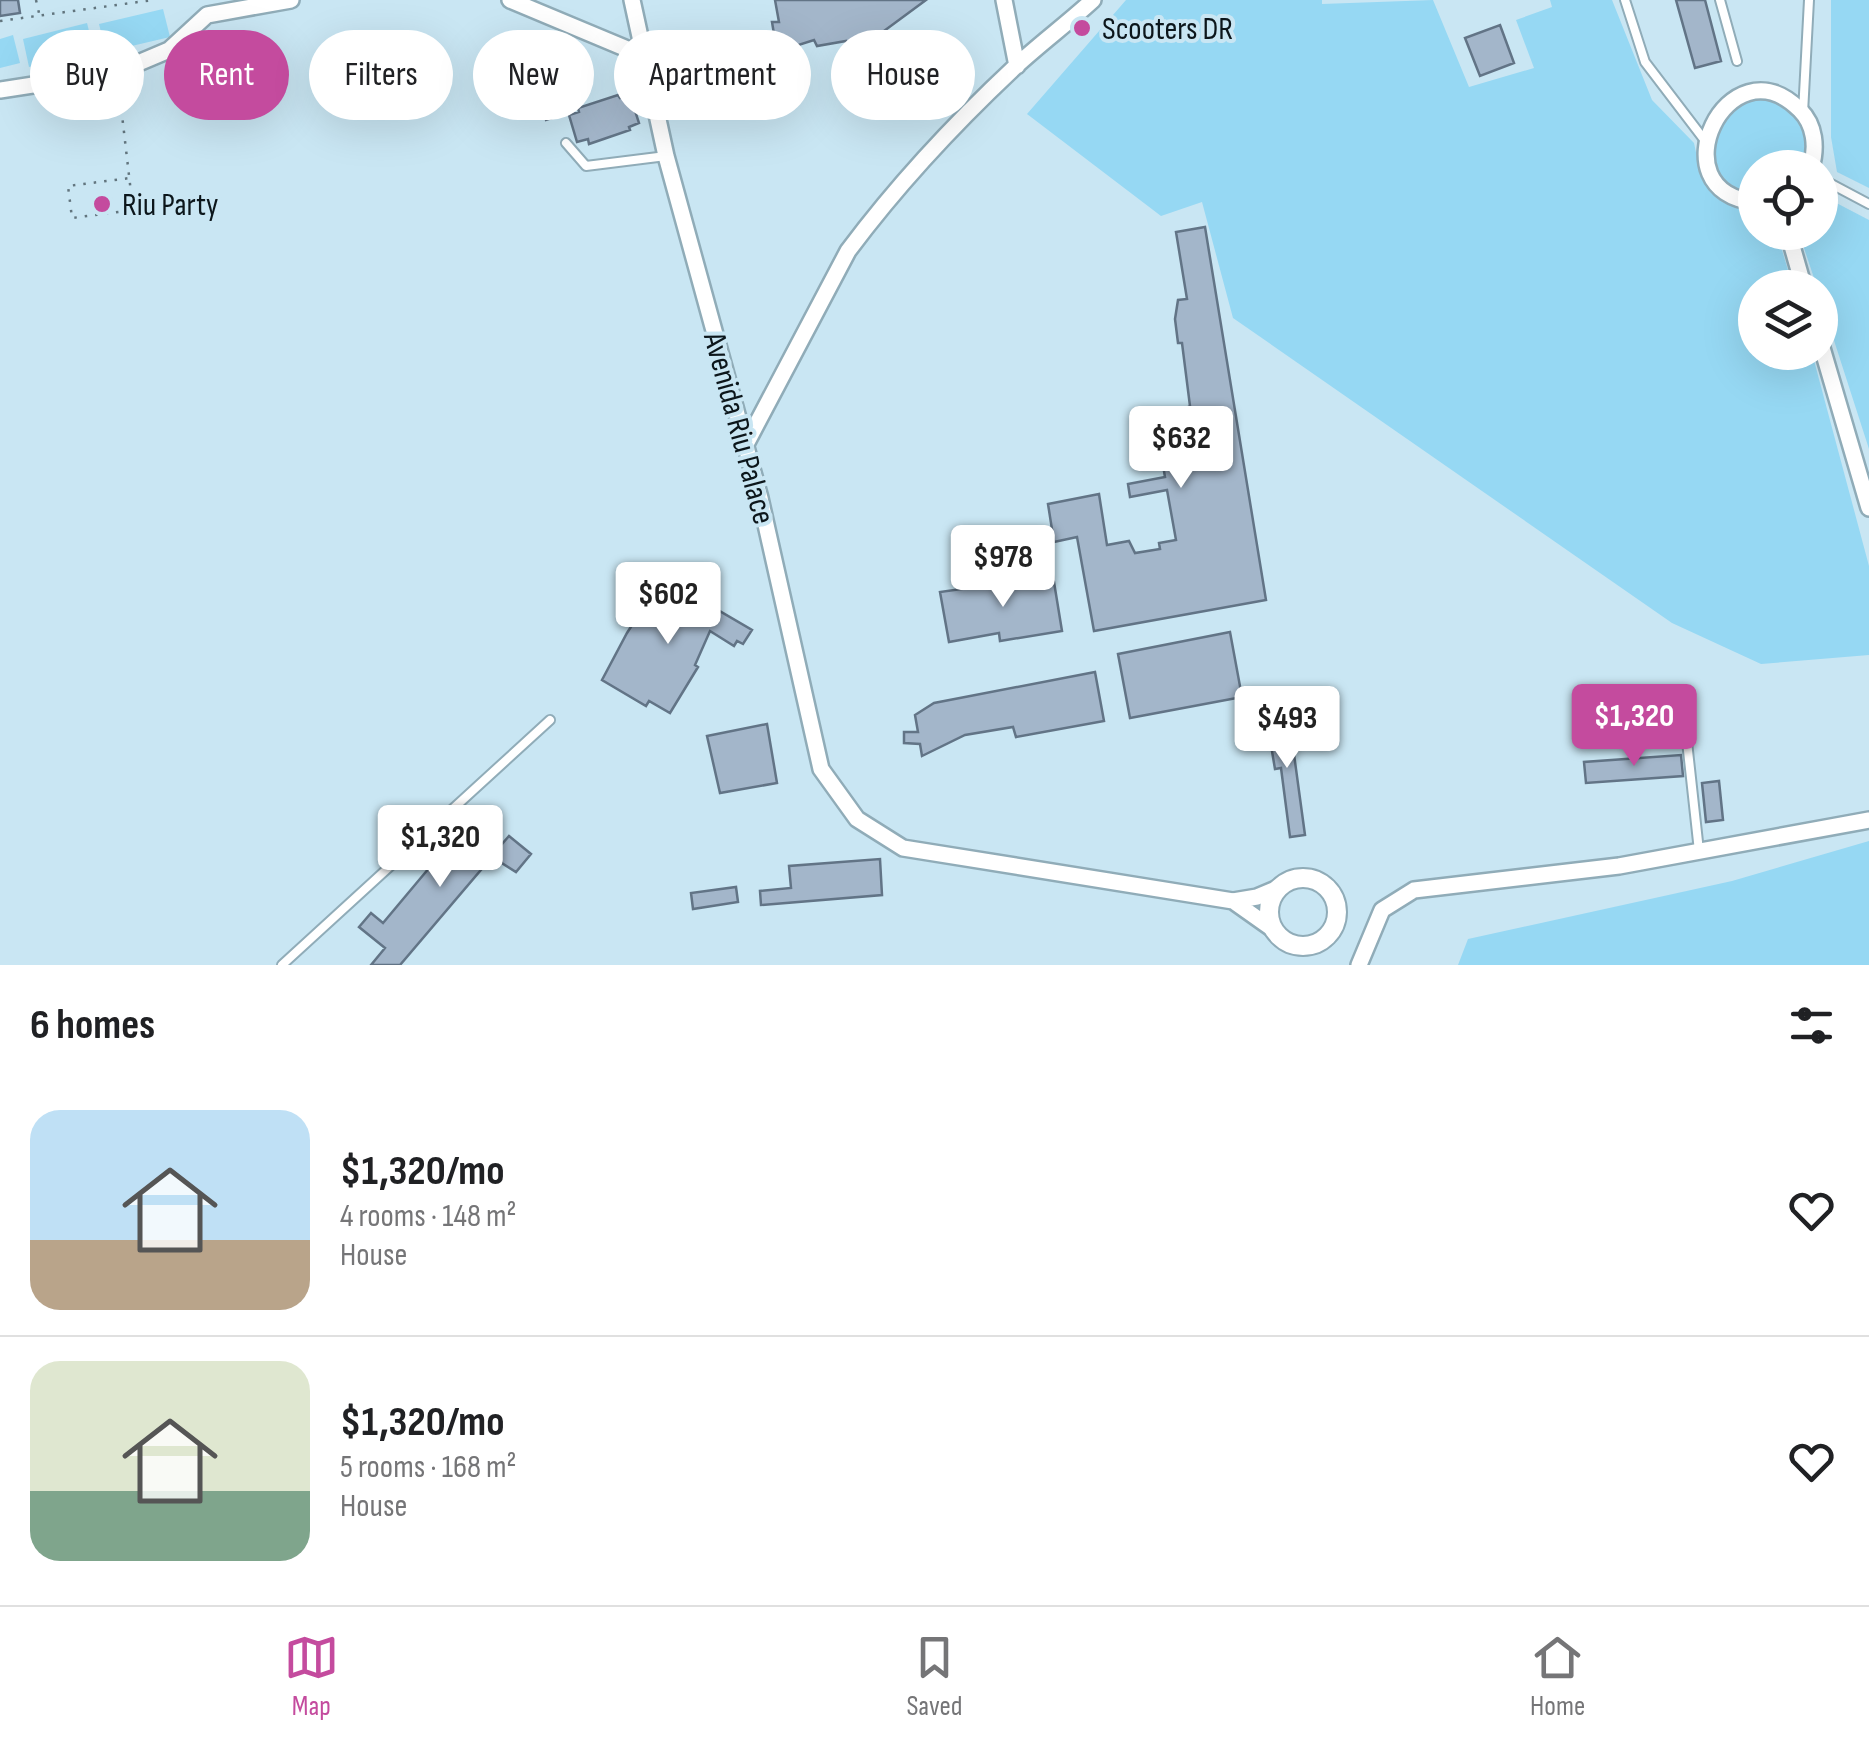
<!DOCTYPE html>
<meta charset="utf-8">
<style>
body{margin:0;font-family:"Sofia Sans Condensed",sans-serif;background:#f6f6f6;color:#202124;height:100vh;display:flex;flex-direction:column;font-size:38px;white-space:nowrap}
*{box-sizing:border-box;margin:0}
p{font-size:32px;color:#757577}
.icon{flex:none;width:55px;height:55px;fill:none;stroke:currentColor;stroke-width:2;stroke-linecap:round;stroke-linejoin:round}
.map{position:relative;height:965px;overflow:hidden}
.drawer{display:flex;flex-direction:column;background:#fff;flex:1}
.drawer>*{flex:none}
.guide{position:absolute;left:30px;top:30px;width:1000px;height:90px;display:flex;gap:20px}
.buttons{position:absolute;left:1738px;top:150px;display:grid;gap:20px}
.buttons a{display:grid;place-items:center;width:100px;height:100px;border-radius:50%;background:#fff;box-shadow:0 10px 40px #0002;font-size:50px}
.price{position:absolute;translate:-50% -85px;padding:0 22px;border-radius:10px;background:#fff;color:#222;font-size:32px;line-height:65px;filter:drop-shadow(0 2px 5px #0008)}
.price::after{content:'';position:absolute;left:50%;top:60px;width:30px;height:22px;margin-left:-15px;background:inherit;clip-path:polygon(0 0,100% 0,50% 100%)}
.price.current{background:#c44b9e;color:#fff}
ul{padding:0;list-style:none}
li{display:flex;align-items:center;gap:30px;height:250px;padding:0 30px}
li+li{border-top:2px solid #e0e0e0}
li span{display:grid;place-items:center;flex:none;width:280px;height:200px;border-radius:30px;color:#555}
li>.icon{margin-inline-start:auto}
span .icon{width:120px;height:120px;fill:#fffc;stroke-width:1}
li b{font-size:42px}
h2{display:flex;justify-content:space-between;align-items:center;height:120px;padding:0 30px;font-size:42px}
.chip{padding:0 35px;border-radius:45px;background:#fff;box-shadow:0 10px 40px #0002;font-size:35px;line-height:90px}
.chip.current{background:#c44b9e;color:#fff}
.menu{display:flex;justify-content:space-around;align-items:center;height:140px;border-top:2px solid #e0e0e0;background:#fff;font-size:28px;color:#757577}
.menu a{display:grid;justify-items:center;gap:5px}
.menu .current{color:#c44b9e}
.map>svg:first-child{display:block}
.green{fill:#96d8f3}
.building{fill:#a3b6ca;stroke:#627486;stroke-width:2.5}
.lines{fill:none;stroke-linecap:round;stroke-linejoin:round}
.service-casing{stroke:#90acb8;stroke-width:12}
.minor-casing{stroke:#90acb8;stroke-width:20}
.tertiary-casing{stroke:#90acb8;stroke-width:22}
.path{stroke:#62757e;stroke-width:2.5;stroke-dasharray:2.5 8;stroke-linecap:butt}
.service{stroke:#fff;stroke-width:8}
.minor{stroke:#fff;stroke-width:15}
.tertiary{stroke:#fff;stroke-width:18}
.poi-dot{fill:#c44b9e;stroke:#c9e6f3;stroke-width:4}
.labels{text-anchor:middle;stroke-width:8;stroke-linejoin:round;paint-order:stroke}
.poi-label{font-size:32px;fill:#0c161b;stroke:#c9e6f3;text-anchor:start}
.street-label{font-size:32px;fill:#0c161b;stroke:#c9e6f3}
</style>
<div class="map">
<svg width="1869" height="965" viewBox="0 0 1869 965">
<rect width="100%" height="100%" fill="#c9e6f3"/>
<path class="green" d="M1126,0H1322V4L1433,0L1469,87L1534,68L1516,20L1552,7L1550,0H1612L1652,100L1694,143L1700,171L1742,209L1755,211V232L1777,233L1793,287L1755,288V352L1812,353L1869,566V655L1761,664L1672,623L1233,318L1202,202L1161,216L1027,114Z
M1831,0H1869V188L1837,172L1831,137Z
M163,9L170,37L106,52L99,24Z
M87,23L94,51L29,67L23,39Z
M13,35L20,63L0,68V39Z
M1754,93L1803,113L1811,167L1755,168V202L1747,201L1711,172L1710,124Z
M1823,196L1869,220V449L1820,297V288L1817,287L1799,233L1820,232Z
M1869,841V965H1458L1468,939L1732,881Z"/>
<path class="building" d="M0,0H18L20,13L0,16Z
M775,0H926L865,45L901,40L905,62L896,63L901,83L881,89L875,68L854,72L846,41L817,46L814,40L786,49L783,37L775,40L772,22H779Z
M1676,0H1705L1721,61L1695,68Z
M1500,25L1514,63L1480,76L1465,38Z
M618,95L620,98L630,95L639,123L629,127L630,130L589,144L588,139L577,142L569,115L579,112L578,108Z
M551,96L558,116L546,120L539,100Z
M1205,227L1266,600L1094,631L1077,537L1054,542L1048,504L1099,494L1107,545L1129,541L1135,553L1160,549L1159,543L1176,540L1167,490L1130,497L1128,484L1165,477L1161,454L1193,448L1186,408L1190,406L1182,343H1178L1175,319L1178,300L1187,299L1176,232Z
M1053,576L1062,631L1000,641L999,633L949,642L940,592Z
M661,580L683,596L716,609L752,630L743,644L737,641L734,646L710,631L695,665L698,667L670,713L649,701L646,706L602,680L627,633Z
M1230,632L1242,697L1130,718L1118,654Z
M1095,672L1104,721L1016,737L1013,727L965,735L922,756L920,744L904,743V732H918L915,715L934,703Z
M1283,712L1293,747L1305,835L1290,837L1281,768L1275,769L1266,716Z
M767,724L777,783L720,793L707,736Z
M1681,755L1683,776L1586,783L1584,762Z
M1719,781L1723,820L1706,822L1702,783Z
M475,820L502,844L509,836L531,854L516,872L492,857L400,965H371L385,948L359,927L371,913L383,923L440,855L435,851L454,828L462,835Z
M880,859L882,895L761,905L760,891L791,888L789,866Z
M736,887L738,902L693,909L691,893Z"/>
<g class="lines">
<defs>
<path id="service" d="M1625,0L1645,62L1706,142
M1720,0L1737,61
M1803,113L1809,0
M566,143L586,166L666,156
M1820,178L1869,204
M1683,705L1699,851
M282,965L550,720"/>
<path id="minor" d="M510,0L644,56
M632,0L666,156L760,498L821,769L857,819L903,848L1233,901L1257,897L1278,888
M1004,0L1017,66
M0,90L117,72L169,50L207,15L291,0
M1755,202C1655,192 1728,38 1800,110C1815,125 1817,147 1811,168
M1788,232L1804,288
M1820,341L1869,508
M745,446L848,251C898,184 955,123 1016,66C1041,43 1068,23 1093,0
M1233,901L1274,930
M1359,965L1382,910L1414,890L1619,866L1869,820"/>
<path id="tertiary" d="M1269 912a34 34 0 1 1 68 0a34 34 0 1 1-68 0Z"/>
</defs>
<use href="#service" class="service-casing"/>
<use href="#minor" class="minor-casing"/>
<use href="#tertiary" class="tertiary-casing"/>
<path class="path" d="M36,0L39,13
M0,21L153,0
M119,89L133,210L72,218L68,186L130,178"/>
<use href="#service" class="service"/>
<use href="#minor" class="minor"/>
<use href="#tertiary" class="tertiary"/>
</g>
<g class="poi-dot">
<circle cx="1082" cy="28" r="10"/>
<circle cx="102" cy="204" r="10"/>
</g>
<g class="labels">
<g class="poi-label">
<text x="1102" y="39">Scooters DR</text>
<text x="122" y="215">Riu Party</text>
</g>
<g class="street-label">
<text transform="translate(740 428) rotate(75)" y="11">Avenida Riu Palace</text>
</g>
</g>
</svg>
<div class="buttons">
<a><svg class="icon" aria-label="locate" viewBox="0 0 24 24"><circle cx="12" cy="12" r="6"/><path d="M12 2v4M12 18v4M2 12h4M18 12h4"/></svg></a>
<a><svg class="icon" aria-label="layers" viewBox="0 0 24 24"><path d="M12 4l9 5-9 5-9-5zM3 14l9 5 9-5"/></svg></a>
</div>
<b class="price" style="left:1181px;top:491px">$632</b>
<b class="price" style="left:1003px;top:610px">$978</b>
<b class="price" style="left:668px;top:647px">$602</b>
<b class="price current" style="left:1634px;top:769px">$1,320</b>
<b class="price" style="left:1287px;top:771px">$493</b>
<b class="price" style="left:440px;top:890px">$1,320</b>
<div class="guide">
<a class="chip">Buy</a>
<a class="chip current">Rent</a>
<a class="chip">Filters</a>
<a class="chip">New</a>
<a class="chip">Apartment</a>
<a class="chip">House</a>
</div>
</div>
<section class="drawer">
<h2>6 homes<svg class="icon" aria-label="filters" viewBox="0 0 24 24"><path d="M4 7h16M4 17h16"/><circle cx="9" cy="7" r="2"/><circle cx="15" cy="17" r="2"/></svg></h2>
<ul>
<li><span style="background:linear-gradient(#bfe0f5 65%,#b9a48a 0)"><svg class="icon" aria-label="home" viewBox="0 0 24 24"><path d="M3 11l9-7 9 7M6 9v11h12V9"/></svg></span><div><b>$1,320/mo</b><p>4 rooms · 148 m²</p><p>House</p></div><svg class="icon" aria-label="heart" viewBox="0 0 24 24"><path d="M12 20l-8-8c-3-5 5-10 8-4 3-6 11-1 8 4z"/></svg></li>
<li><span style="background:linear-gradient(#dfe7d0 65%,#7fa58c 0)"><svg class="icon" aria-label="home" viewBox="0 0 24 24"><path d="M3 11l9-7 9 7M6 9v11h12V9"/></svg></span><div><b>$1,320/mo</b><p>5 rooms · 168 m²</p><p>House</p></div><svg class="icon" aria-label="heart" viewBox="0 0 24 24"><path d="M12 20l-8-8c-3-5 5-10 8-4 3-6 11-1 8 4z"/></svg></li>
</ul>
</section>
<nav class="menu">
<a class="current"><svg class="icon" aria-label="map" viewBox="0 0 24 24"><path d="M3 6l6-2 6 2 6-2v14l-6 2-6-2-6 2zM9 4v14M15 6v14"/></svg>Map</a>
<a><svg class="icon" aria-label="saved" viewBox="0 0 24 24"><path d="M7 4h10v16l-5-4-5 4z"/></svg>Saved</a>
<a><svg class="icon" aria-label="home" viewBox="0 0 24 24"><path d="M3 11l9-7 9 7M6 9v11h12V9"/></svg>Home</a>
</nav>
